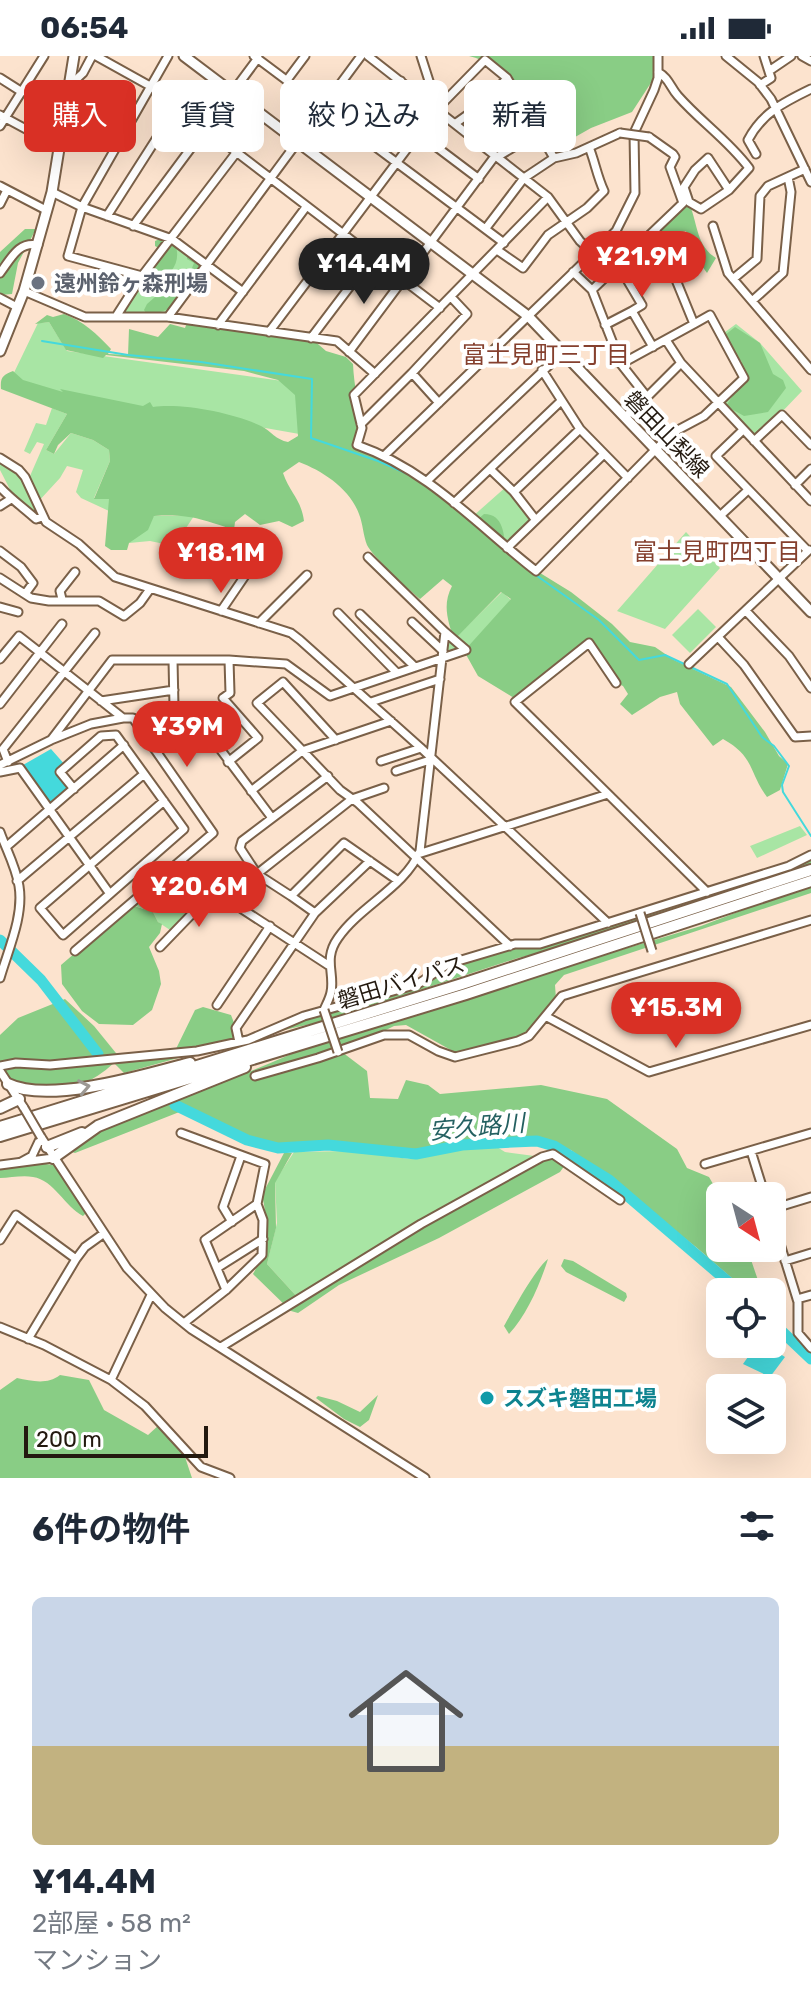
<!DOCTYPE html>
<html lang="ja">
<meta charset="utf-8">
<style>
body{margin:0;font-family:Rubik,"Noto Sans JP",sans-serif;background:#f2f2f3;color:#1f2937;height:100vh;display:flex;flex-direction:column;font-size:30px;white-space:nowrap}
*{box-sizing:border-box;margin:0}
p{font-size:26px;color:#747a83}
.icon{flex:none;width:44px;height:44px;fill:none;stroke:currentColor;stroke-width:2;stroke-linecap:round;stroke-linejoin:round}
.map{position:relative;height:1422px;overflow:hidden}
.side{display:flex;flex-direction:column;background:#fff;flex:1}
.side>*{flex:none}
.banner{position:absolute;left:24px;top:24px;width:764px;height:72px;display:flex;gap:16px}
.needle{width:52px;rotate:144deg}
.buttons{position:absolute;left:706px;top:1126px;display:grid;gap:16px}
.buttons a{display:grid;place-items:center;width:80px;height:80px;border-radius:12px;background:#fff;box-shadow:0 8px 32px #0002;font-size:40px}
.scale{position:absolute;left:24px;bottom:20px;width:184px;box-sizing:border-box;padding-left:8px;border:4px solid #23190f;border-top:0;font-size:22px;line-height:28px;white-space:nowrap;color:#23190f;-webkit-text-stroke:6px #fff;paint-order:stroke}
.price{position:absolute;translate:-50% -68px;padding:0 18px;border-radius:28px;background:#d93025;color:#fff;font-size:26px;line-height:52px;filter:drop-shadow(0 2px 4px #0008)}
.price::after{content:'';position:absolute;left:50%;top:48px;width:24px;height:18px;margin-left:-12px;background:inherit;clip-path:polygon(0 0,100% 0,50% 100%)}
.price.selected{background:#222;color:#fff}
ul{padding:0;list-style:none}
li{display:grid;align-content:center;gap:16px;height:424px;padding:0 32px}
li span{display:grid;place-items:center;height:248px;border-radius:12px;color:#555}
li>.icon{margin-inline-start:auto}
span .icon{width:144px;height:144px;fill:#fffc;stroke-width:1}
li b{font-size:34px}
h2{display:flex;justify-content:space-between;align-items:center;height:96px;padding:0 32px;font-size:34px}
.pill{padding:0 28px;border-radius:12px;background:#fff;box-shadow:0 8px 32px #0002;font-size:28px;line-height:72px}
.pill.selected{background:#d93025;color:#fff}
.status{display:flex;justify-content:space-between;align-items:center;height:56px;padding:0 40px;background:#fff;direction:ltr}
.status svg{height:22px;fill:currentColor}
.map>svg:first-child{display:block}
.green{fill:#a8e5a4}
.forest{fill:#89cd85}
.water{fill:#44d9dc}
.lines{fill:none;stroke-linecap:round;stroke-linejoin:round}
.stream{stroke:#44d9dc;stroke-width:2}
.river{stroke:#44d9dc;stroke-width:11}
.minor-casing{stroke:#7a6048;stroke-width:11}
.major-casing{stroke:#7a6048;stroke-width:13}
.highway-casing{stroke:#7a6048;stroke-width:14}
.minor{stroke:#fff;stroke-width:7}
.major{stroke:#fff;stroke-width:9}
.highway{stroke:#fff;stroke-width:10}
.minor-bridge-casing{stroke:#7a6048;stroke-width:11;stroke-linecap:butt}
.minor-bridge{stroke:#fff;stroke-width:7}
.oneway{stroke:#9c9893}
.worship-dot{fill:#6b7280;stroke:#fff;stroke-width:3}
.culture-dot{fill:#0f9aa8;stroke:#fff;stroke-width:3}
.labels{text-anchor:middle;stroke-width:8;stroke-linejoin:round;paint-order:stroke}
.worship-label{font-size:22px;font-weight:bold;fill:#5b616d;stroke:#fff;text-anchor:start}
.street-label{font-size:22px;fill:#23190f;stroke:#fff}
.culture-label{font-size:22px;font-weight:bold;fill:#0d838f;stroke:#fff;text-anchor:start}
.neighbourhood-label{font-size:24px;fill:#85402e;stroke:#fff}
.water-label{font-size:24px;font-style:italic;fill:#246061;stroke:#fff}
</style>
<div class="status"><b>06:54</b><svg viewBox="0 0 49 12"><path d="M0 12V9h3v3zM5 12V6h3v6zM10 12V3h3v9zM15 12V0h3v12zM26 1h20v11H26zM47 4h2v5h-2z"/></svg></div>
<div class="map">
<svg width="811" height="1422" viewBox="0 0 811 1422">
<rect width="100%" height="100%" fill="#fce3ce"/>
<path class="green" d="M174,185L206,208L166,258L123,256L136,229Z
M49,266L67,295L304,328L305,379L9,327L38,267Z
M736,268L760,287L802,335L754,385L718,346L743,322L721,279Z
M52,352L67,358L46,394L54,398L71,377L93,384L109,394L110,405L94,442H109V455L81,442L76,436L83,414L67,410L60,422L37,447L42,461L19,451L0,414V402L30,420L44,388L37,386L30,398L24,395L36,367L46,369Z
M507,430L535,463L507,492L472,461Z
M154,460H194L174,490L150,485L129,487Z
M686,476L720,512L665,573L617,555Z
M502,536L511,544L466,594L442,602L447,577L454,583Z
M698,553L716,571L690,597L672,579Z
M800,770L807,779L757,802L750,790Z
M180,808L190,822L171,843L187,855L170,874L158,866L153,856L132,849Z
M497,1091L505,1096L542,1101L299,1243L267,1208L277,1167L275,1125L294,1096L348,1095L410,1103L462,1093Z"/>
<path class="forest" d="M469,0H658V16L632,56L591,72L554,93L546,87C526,54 509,9 469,0Z
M688,145C698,165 695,189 716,202L707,217L692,196L682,201V217L678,219L665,193L688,184L686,175L662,182L656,175Z
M25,173H36L18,207L12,238L0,239V196Z
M162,182L175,187C182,207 171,216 159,230L140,231L136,229L162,194L155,190V185Z
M187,195L206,208C191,228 176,261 146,257L144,254L147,248L155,241C172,244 183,225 192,212L194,207L187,203Z
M64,258C82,264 98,279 111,293L108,298L128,299L129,273L158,281L170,268L185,272L188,264L311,282L326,295L346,301L353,308C354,335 363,363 358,389L428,424L476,465L484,458C504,458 504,479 506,496L571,536L612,568L630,586L655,591L674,604L731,631L765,676L779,700L788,708L780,734L767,741C748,715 755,701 723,683L713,690L680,648L677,636L660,641L632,659L620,648L628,638L623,630L616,627L589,588L514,642L478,620L464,595L511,543L501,536L454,584C448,565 442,549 452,530L443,523L420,543C409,534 372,500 367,489C363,479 363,468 359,458C350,433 323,415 299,406L283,417C290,437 301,443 304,465L292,471L279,465L260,469L245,458L235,466L234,474C201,463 190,458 154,460L148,474L129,487L127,494H111L105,490L109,443H94L110,405L109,394L93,384L71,377L58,389L54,398L46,394L67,358L1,333C0,321 3,319 13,315L23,324L63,336L60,333L143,350L150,346L153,351C183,347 233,357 261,370C271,375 276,384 288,386L298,380L295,339L278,324L244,315L106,299L103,302L66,294L49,266L35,268L47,259L53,261Z
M735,271L760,287L773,318L783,324L786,332L768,356L744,360L726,350L735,336L747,326L741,317L742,306L724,286L725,279Z
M811,799V813L624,876L518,902L328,964L258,980L332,952L400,934L457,906L510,890L531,892L766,817Z
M811,828V837L564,919L555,929L556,943L522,980L458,998L406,969L394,970L364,985L338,993L367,1015L370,1042L398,1043L406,1024L428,1029L440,1038L541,1029L607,1043L677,1093L687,1112L709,1121L720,1140V1192H747L762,1236H748L696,1191L571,1094L532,1086L474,1088L418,1096L314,1085L286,1088L254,1085L187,1053L75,1097L69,1095C86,1077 110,1070 133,1060C196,1033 263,1015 323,982L336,991L333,980L701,870Z
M131,849L153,856L158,866L162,868L160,877L149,891L159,915L161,928L152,954L133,969L99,968L82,955L62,928L61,909Z
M65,943L94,970L120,1002L116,1006L174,997L195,954L203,951L231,959L236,972L234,982L218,991L124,1017L114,1007C76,1041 55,1033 8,1028L0,1015V979L18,962Z
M284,1097H292L275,1127L276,1172L267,1208L299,1243L388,1189L550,1102L564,1103L565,1109L560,1116L439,1182L339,1229L298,1257L291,1255L253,1218C268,1192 269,1169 262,1139Z
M33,1106L59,1110L88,1155L83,1160C65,1151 54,1124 33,1121C22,1119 10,1122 0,1122V1109Z
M548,1203C540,1228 527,1259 509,1278L504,1270C513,1254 535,1213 548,1203Z
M564,1203L573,1205L626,1237L627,1241L624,1246L566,1216L561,1210Z
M60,1319L89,1324L104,1354L148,1379L159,1369L183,1395L192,1422H0V1334L17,1322C32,1325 47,1329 60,1319Z
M378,1339L369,1364L360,1371L344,1363L316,1342L318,1340L337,1345L360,1356Z"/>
<path class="water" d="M51,693L66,710L58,717L69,731L68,734L51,748L23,709Z
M757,1288H764L785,1301L770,1321L743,1308Z"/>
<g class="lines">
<path class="stream" d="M42,285L128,299L201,306L312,323L311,382L378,405L410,419
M454,451L526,512L599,564L639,604L665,599L727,628L762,681L774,690L789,710L782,729L783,736L811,780"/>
<path class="river" d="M0,884L41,924L98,998
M175,1049L247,1084L278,1092L328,1089L416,1098L462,1089L513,1086L537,1085L554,1090L609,1124L740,1236
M772,1266L811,1303"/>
<defs>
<path id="minor" d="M96,0L150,30L440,252
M254,0L504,187
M368,0L548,141L580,185L593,197
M421,0L438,53
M726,0L758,26L771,43L811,126
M802,0L811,5
M769,15L791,0
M658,16C669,22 670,31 678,40C701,66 728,84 749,112L729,134L701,153L689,146L684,131L695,114L708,102L729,134
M0,22L22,36
M287,24L305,0
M760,29L771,22L764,0
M69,30L83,17L92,0
M0,59L61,92
M456,67L487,45L507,22
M0,70L44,0
M418,77L479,123
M359,78L401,25
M482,88L528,57
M756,98L748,84C762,57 784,46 811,33
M497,101L539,76
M0,130L46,154
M52,136L82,151L172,183L243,236
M548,141L354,339L362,372L357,389C429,414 478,470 536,515L656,393L674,376L704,360L744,322L710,259L694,268
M0,148L7,134
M107,160L176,52
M133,170L258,2
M713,170L728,217L811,314
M486,172L524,122L554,102L576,97L620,77
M497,194L523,212L548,179L587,152L604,135C597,120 595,106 589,91
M619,210L642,249L632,255
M573,216L592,234L621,308L647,341L625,361
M0,217C11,203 18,185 38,189
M142,220L68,200L82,151L168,0
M733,223L757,203L760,140L768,130L805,113
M592,234L683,147L670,111L675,101L673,98L649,81
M24,235L85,261H168L337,285L375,318
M0,242L17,251
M752,245L783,217L791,136L788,121
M117,259L142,220L236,97
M168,261L361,0
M218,269L306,151
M605,269L632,255L653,291
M269,276L437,53L485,4L507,22L554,102
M311,282L373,200
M666,284L681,307L811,445
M349,296L495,100
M621,308L694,268L656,175
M542,314L580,373L628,422
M412,317L467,258L451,241
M647,341L681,307
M361,368L412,317L439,347
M743,374L716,400L808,495
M754,385L782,359L811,389
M385,399L616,175L635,137L634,77L654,34L658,22V0
M0,402L19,414L25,421L46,466L79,488L115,521L291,577L300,584L421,692L608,867
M491,414L514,436L535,463
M428,424L563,296
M795,429L811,413
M0,431C12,444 24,452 36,463L42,461
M514,436L580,373
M454,447L560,346
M0,450L11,443
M720,460L748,434
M507,492L603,399
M0,495L21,511L33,527L25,538
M0,522L31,542L49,545H99L124,560L140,547L150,533
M62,543L60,535L75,516
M0,551L18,556
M221,555L255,505
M746,555L789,600L811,632
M338,557L397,617
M360,558L415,611
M412,566L443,595
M259,567L307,519
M718,581L744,609L795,681L811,680
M0,603L19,580L123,662H133L213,777L75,895
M173,604L174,651L184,664L191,662L199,665L272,762
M689,608L809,494
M616,627L589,587L515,646L707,836
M101,645L174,634
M371,646L440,623
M0,648L62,568
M51,684L112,604H229L286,608L330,640L466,594L445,576
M336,684L283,626L257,647L340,734L358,747L510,890
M381,705L421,692
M8,706L3,693L95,577
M228,706L258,682L223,642L230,637L229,604
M0,709L51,684L91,668L123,662
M396,715L430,704
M0,716L20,712L110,838
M74,733L60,716L101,680L116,679L184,773L63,879L40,852L164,745
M251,735L302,695L391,665
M0,776C6,793 16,811 19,830C24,860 8,894 0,922
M6,791L124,689
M418,798L608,738
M179,806L193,821L328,909
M257,818L240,792L242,785L328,720
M17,825L144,718
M291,840L257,818L352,743L384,732
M315,857L291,840L344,787L397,824
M160,891L215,834
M217,949L270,870
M324,954C326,949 330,942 331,936C335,917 323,903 338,882C360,850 405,831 420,795L442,602L445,576L368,501
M547,961L649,1016L811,969
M239,986L236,972L315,857L370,805
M0,1010L16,1007L50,1009L197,995L248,984L304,960L418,928L448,908L515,888H540L789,810L811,799
M0,1015L24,1052
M255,1020L318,1002L384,979H409L438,995L455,1001L518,985L529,980L562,940L811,864
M181,1077L265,1108L257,1148L263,1164L262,1199L226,1234L184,1267
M41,1081L127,1212L165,1252L191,1273L425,1422
M751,1095L765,1140
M21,1106L32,1100L41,1081
M705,1108L811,1077
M0,1109L53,1102
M772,1153L811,1141
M772,1162L798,1246V1277L811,1292
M232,1166L223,1151L241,1100
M0,1184L16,1159L76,1203
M785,1205L811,1197
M217,1212L263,1183
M226,1234L205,1184L257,1148
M797,1243L811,1239
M0,1271L44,1289L111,1324L145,1350L201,1411L230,1422
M28,1283L76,1203L85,1191L103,1178
M221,1291L421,1168L542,1101L553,1098L620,1144
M111,1324L151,1239"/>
<path id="major" d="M184,0L528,260L811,556
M0,295L24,235L52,136L74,0"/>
<path id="highway" d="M8,1028C49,1048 145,1019 190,1007
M0,1052L19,1043
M0,1071L462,928L811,814
M0,1080L466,938L811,825
M47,1091L82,1077
M53,1102L98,1070L245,1011"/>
</defs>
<use href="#minor" class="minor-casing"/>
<use href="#major" class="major-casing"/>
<use href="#highway" class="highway-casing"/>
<use href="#minor" class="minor"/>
<use href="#major" class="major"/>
<use href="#highway" class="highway"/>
<defs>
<path id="minor-bridge" d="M620,77L649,81
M640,857L652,895
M324,954L338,996
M24,1052L41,1081"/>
</defs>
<use href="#minor-bridge" class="minor-bridge-casing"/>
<use href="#minor-bridge" class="minor-bridge"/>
</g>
<defs><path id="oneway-chevron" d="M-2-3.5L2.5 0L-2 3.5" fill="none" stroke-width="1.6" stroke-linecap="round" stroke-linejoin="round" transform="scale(2)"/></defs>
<use class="oneway" href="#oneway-chevron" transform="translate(84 1031) rotate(-11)"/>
<circle class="worship-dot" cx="38" cy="227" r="8"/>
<circle class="culture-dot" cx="487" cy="1342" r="8"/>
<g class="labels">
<g class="worship-label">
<text x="54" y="235">遠州鈴ヶ森刑場</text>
</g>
<g class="street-label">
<text transform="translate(667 378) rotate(46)" y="8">磐田山梨線</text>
<text transform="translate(401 926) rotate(-17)" y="8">磐田バイパス</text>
</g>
<g class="culture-label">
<text x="503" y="1350">スズキ磐田工場</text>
</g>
<g class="neighbourhood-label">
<text x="546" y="307">富士見町三丁目</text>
<text x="717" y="504">富士見町四丁目</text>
</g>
<g class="water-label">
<text transform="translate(477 1071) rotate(-5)" y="8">安久路川</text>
</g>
</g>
</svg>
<div class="buttons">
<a><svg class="needle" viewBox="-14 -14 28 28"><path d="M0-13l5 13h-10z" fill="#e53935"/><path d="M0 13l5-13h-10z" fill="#747a83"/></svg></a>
<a><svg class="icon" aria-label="locate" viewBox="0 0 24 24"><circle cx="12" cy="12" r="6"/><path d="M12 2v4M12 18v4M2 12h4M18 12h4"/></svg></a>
<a><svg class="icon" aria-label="layers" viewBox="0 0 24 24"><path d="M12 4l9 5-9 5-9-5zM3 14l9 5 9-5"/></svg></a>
</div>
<div class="scale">200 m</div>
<b class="price" style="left:642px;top:243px">¥21.9M</b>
<b class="price selected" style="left:364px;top:250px">¥14.4M</b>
<b class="price" style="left:221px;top:539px">¥18.1M</b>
<b class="price" style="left:187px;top:713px">¥39M</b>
<b class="price" style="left:199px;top:873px">¥20.6M</b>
<b class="price" style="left:676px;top:994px">¥15.3M</b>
<div class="banner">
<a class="pill selected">購入</a>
<a class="pill">賃貸</a>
<a class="pill">絞り込み</a>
<a class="pill">新着</a>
</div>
</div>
<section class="side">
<h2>6件の物件<svg class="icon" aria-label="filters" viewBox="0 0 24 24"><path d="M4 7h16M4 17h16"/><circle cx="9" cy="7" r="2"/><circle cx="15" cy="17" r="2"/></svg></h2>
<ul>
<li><span style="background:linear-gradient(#c9d6e8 60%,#c2b280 0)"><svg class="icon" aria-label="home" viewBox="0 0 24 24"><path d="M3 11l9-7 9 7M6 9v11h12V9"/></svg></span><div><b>¥14.4M</b><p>2部屋 · 58 m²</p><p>マンション</p></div></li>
</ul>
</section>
